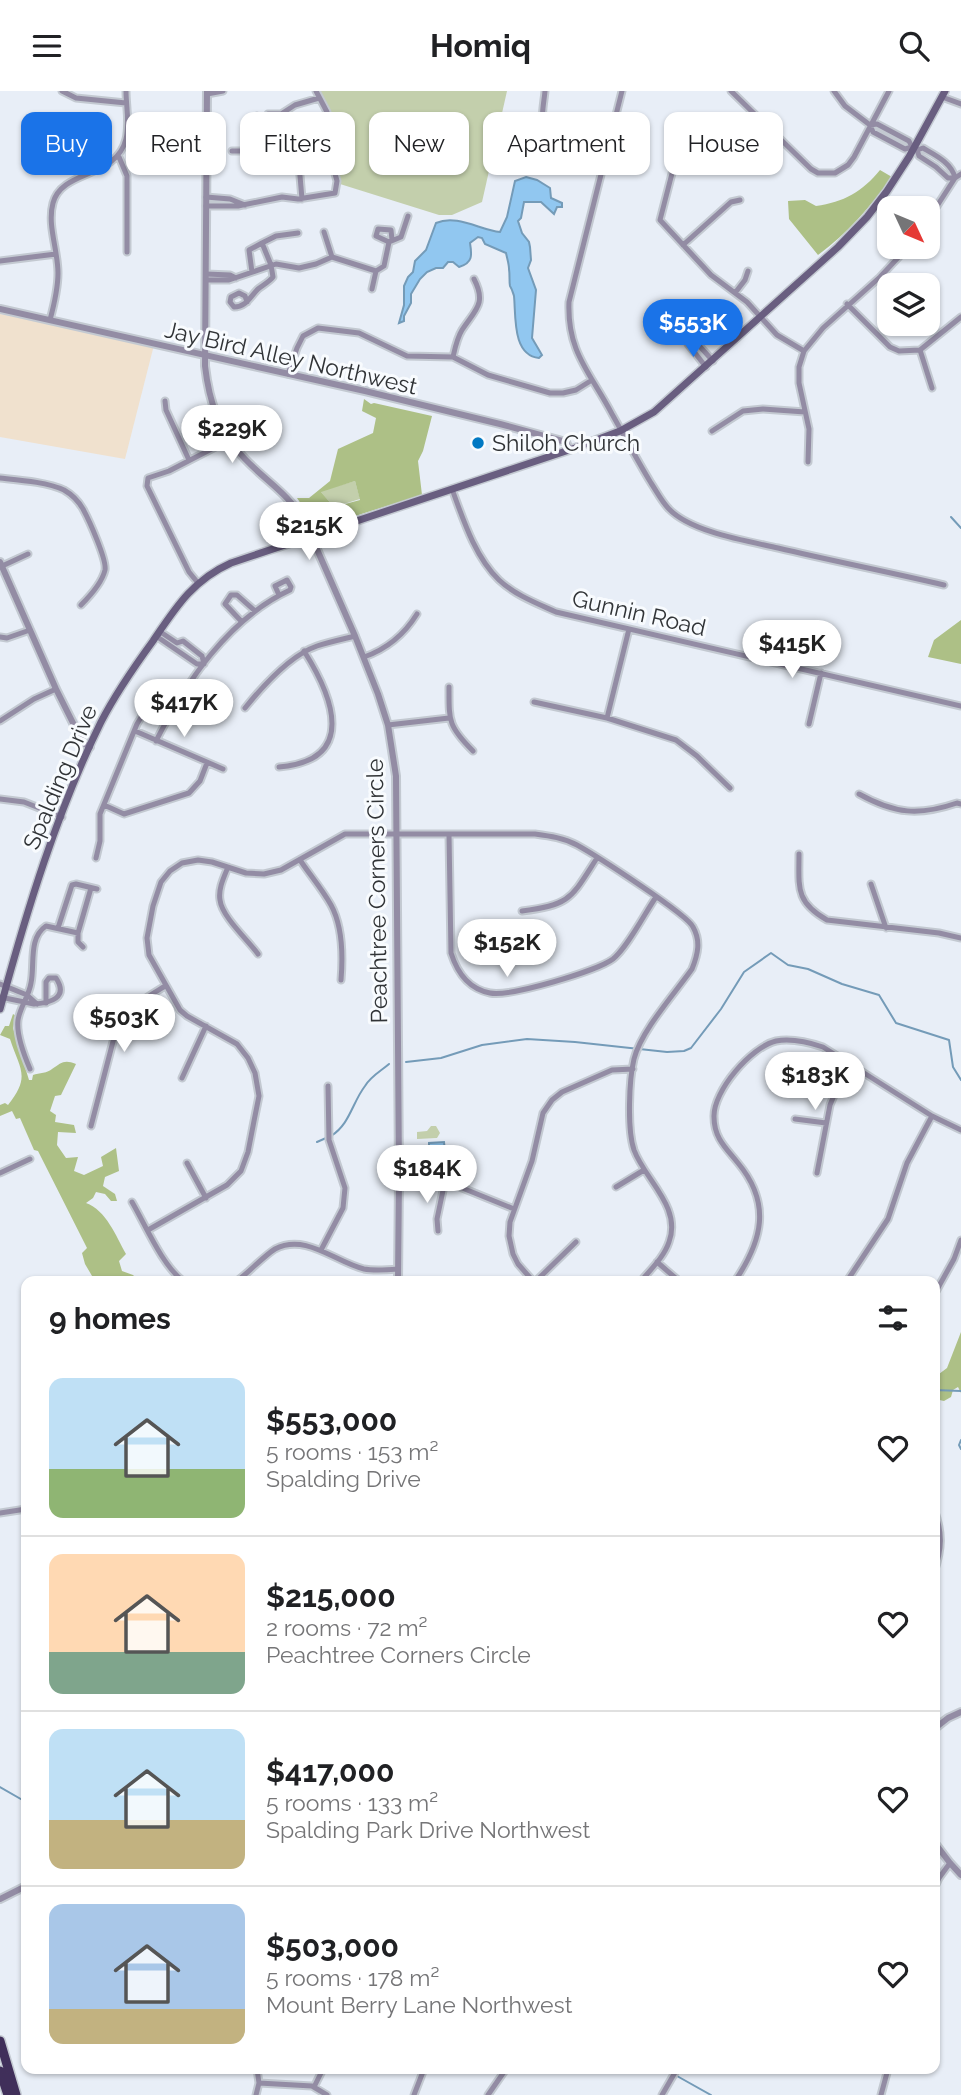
<!DOCTYPE html>
<meta charset="utf-8">
<style>
body{margin:0;font-family:Raleway,sans-serif;background:#f2f2f2;color:#202124;height:100vh;display:flex;flex-direction:column;font-size:26px;white-space:nowrap}
*{box-sizing:border-box;margin:0}
p{font-size:23px;color:#757577}
.icon{flex:none;width:38px;height:38px;fill:none;stroke:currentColor;stroke-width:2;stroke-linecap:round;stroke-linejoin:round}
.map{position:relative;flex:1;overflow:hidden}
.panel{position:absolute;left:21px;top:1185px;width:919px;height:798px;display:flex;flex-direction:column;background:#fff;border-radius:14px;box-shadow:0 2px 5px #0004}
.panel>*{flex:none}
.banner{position:absolute;left:21px;top:21px;width:920px;height:63px;display:flex;gap:14px}
.needle{width:46px;rotate:134deg}
.controls{position:absolute;left:877px;top:105px;display:grid;gap:14px}
.controls a{display:grid;place-items:center;width:63px;height:63px;border-radius:14px;background:#fff;box-shadow:0 2px 5px #0004;font-size:35px}
.price{position:absolute;translate:-50% -60px;padding:0 16px;border-radius:24px;background:#fff;color:#222;font-size:23px;line-height:46px;filter:drop-shadow(0 2px 4px #0008)}
.price::after{content:'';position:absolute;left:50%;top:42px;width:21px;height:16px;margin-left:-10px;background:inherit;clip-path:polygon(0 0,100% 0,50% 100%)}
.price.on{background:#1a73e8;color:#fff}
ul{padding:0;list-style:none}
li{display:flex;align-items:center;gap:21px;height:175px;padding:0 28px}
li+li{border-top:2px solid #e0e0e0}
li span{display:grid;place-items:center;flex:none;width:196px;height:140px;border-radius:14px;color:#555}
li>.icon{margin-inline-start:auto}
span .icon{width:84px;height:84px;fill:#fffc;stroke-width:1}
li b{font-size:30px}
h2{display:flex;justify-content:space-between;align-items:center;height:84px;padding:0 28px;font-size:30px}
.tag{padding:0 24px;border-radius:14px;background:#fff;box-shadow:0 2px 5px #0004;font-size:24px;line-height:63px}
.tag.on{background:#1a73e8;color:#fff}
header{display:flex;justify-content:space-between;align-items:center;height:91px;padding:0 28px;background:#fff;font-size:32px;font-weight:700}
.map>svg:first-child{display:block}
.education{fill:#f0e1ce}
.green{fill:#c3cfac}
.forest{fill:#adc086;fill-rule:evenodd}
.water{fill:#91c7f0;stroke:#749bb8;stroke-width:2}
.lines{fill:none;stroke-linecap:round;stroke-linejoin:round}
.stream{stroke:#749bb8;stroke-width:2}
.minor-casing{stroke:#c3c9d1;stroke-width:9}
.tertiary-casing{stroke:#c3c9d1;stroke-width:10}
.secondary-casing{stroke:#c3c9d1;stroke-width:10}
.trunk-casing{stroke:#c3c9d1;stroke-width:12}
.minor{stroke:#938ca4;stroke-width:5}
.tertiary{stroke:#938ca4;stroke-width:6}
.secondary{stroke:#695e80;stroke-width:7}
.trunk{stroke:#402f5a;stroke-width:9}
.poi-dot{fill:#0179c3;stroke:#f8fbfe;stroke-width:2.5}
.labels{text-anchor:middle;stroke-width:6;stroke-linejoin:round;paint-order:stroke}
.street-label{font-size:23px;fill:#313437;stroke:#f8fbfe}
.poi-label{font-size:23px;fill:#313437;stroke:#f8fbfe;text-anchor:start}
</style>
<header><svg class="icon" aria-label="menu" viewBox="0 0 24 24"><path d="M4 6h16M4 12h16M4 18h16"/></svg>Homiq<svg class="icon" aria-label="search" viewBox="0 0 24 24"><circle cx="10" cy="10" r="6"/><path d="M15 15l6 6"/></svg></header>
<div class="map">
<svg width="961" height="2004" viewBox="0 0 961 2004">
<rect width="100%" height="100%" fill="#e8eef7"/>
<path class="education" d="M0,223L154,254L125,368L0,346Z"/>
<path class="green" d="M316,0H507L482,111L452,124H439L340,93C333,61 329,29 316,0Z
M355,390L360,408L334,416L320,400Z
M431,1035H436L440,1042L437,1047L417,1048V1041L427,1040Z"/>
<path class="forest" d="M880,79L892,86C870,116 848,142 818,164L789,128L788,110L805,109L816,115C844,111 862,101 880,79Z
M364,308L371,313L374,312L432,325L423,360L418,370L422,404L320,436L314,432L297,407H309L330,390L338,358L373,342L376,327L362,320ZM355,390L360,409L334,416L321,401Z
M961,529V573L928,566L934,549Z
M13,923L16,925L13,937L29,989H32L33,984C39,982 48,982 52,978C61,972 64,968 76,973L61,1004L55,1005L50,1020L56,1024L55,1031L74,1034L76,1042L58,1041L57,1054L66,1067L78,1066L74,1080L84,1084L103,1075L101,1066L116,1057L119,1080L105,1086L103,1095L115,1103L117,1110H111L105,1103L96,1101L93,1107L86,1112C106,1119 116,1145 126,1163L119,1170L122,1180L133,1184L139,1190H95L85,1173L82,1162L87,1157L38,1060L34,1059L20,1027L16,1028L12,1020L0,1025V1014L5,1012L8,1014C31,985 20,979 10,948L0,944L5,935H9Z
M961,1241V1302L958,1296L953,1299L951,1306L944,1310L935,1308V1286L947,1277Z"/>
<path class="water" d="M526,86L537,89L550,97L551,107L562,112V116H557L554,123L541,111H524L521,127L518,130L522,142L529,151L530,156L531,169L528,177L536,199L532,247L542,264L539,267C512,264 516,225 514,205C513,202 512,198 510,195C509,190 510,184 509,178C509,173 507,167 506,162L485,153L482,147L478,146L470,152C472,164 473,172 459,176L453,171H448L443,177H436L427,181L420,188L411,203V212L404,225V230L399,232L404,214V195L408,186L413,181L415,170L426,159L436,132C457,123 480,139 500,141L507,126L515,90Z
M444,1051L445,1060L438,1059V1068L423,1069V1061H429V1052Z"/>
<g class="lines">
<path class="stream" d="M951,426L961,437
M406,971L441,967L482,954L527,948L575,951L667,961L684,960L691,957L721,918L744,881L771,862L788,874L808,878L842,893L879,904L896,932L949,949L953,976L961,989
M331,1045C350,1033 352,1012 365,995C371,985 381,980 389,973
M317,1051L326,1047
M934,1299L961,1300
M961,1349L959,1354L961,1358
M0,1696L26,1711
M677,1985L711,2004"/>
<defs>
<path id="minor" d="M62,0L76,7L126,12
M545,0C544,12 540,27 545,38C551,55 585,74 601,80
M622,0L569,211C567,261 590,281 612,323C625,346 637,369 651,392C657,401 662,411 669,418C691,441 747,450 778,457C833,470 889,481 944,494
M731,0L811,78L818,82H835L848,74L854,66L889,0
M834,0L845,15L870,34L873,41L905,58L912,56
M207,3L223,0
M942,6L961,13
M268,23H281L295,14L319,7
M257,25L256,60L298,61
M870,34L877,33L909,50L912,56L917,59L919,65L936,76L948,87H955
M296,39L302,108
M683,55L677,63L660,129L711,184L747,211L777,244L804,260
M917,59L923,57C935,64 952,72 955,87
M232,60H256
M119,66L127,85V161
M206,106L230,108L245,114
M206,115H238L282,106L298,108L335,102L337,90L328,57L329,32L327,21L316,0
M928,129L955,87L961,83
M324,141L332,166
M389,151L376,145L378,138L391,139L392,149
M683,154L731,111L740,109
M0,170L56,163
M252,181L249,159L262,152
M206,183L230,184L236,187
M206,189H229L276,173L299,177L316,173L332,166L376,180L384,175L389,151L401,146L408,125
M372,198L376,180
M735,202L745,189L748,180
M247,211L245,205L239,202L231,206L230,211L234,216C246,216 250,206 258,198C263,194 269,191 273,186L271,174L262,152L276,145L298,142
M847,213L890,256L899,260L920,259L961,226
M689,222L694,229L691,243L688,249V253L706,276
M50,229C54,214 58,198 58,182C58,159 47,134 53,112C62,78 116,88 126,48C130,34 126,15 126,0
M691,243L693,248L713,270
M920,259L932,297
M453,266C455,257 457,247 462,239C475,219 487,213 474,188
M288,283L297,257L303,245L318,237L359,242L407,265L453,266L488,284L550,302H563L576,299L592,289
M165,310L166,319L189,369
M712,340L743,320L763,318L805,321
M808,371L809,338L799,292V276L804,260L823,237L880,186L908,156
M0,387C19,389 47,391 64,399C71,403 79,411 83,418C89,429 107,469 105,479C102,492 90,505 81,514
M452,398C463,428 475,466 499,489C515,504 536,512 556,521L961,615
M0,476L28,463
M198,492L189,481L147,395L148,387L169,380L229,349
M242,531L225,513L231,504H237L255,520
M162,542L177,552L183,550L202,565L204,573H197L159,547L158,543Z
M0,546L7,547L30,539
M364,566C387,558 404,544 417,523
M449,596C449,630 448,635 473,660
M534,611L607,627L676,649L697,665L730,697
M245,617C262,596 291,564 317,555C329,551 343,548 355,545
M607,627L629,538
M0,630L34,608L56,598
M809,633L821,582
M388,634L449,627
M135,640L223,678
M156,650C186,591 228,528 290,499L291,496L287,489L275,495L279,504
M279,676C358,669 333,606 304,560
M859,703C895,723 919,725 957,712L961,713
M0,708L24,711L62,726
M104,714L124,723L189,702L200,690L207,672
M449,744L451,862C457,881 469,898 490,902C510,906 597,880 613,868C627,857 645,822 656,806
M799,763C799,796 795,811 827,829L939,842L961,847
M96,767L100,750V723L137,633L154,605
M300,769C310,784 322,798 331,814C343,836 343,865 341,889
M228,776C224,786 218,798 220,809C222,826 248,849 258,863
M871,793L886,837
M522,820C571,814 571,807 597,767
M58,837L72,794L76,793L97,798
M83,856L78,851V842L91,797
M0,893L27,904L37,913
M0,906L34,913C50,912 69,907 56,887H49L46,891V912
M30,978C24,964 16,944 18,929C20,916 29,905 31,892C35,874 28,847 46,835L78,842
M182,987L206,935
M795,1028L826,1032
M91,1035L116,939C129,916 144,908 165,895
M187,1072L206,1107
M0,1082L30,1068
M817,1082L830,1014L835,1002L852,975
M399,1086L445,1090L514,1118
M616,1096L644,1079
M132,1111C146,1135 162,1174 183,1190
M148,1139L227,1094L241,1080L248,1061L254,1030L259,1005L255,982L248,967L237,953L187,925L180,919L149,864L147,847L153,815L161,791L170,780L182,772L198,769L212,771L246,782L264,783L281,779L345,743H535C550,745 564,747 577,754C595,764 687,823 693,836C701,850 698,863 692,878C675,902 641,940 634,968C629,989 627,1038 634,1059C645,1089 682,1116 669,1151C664,1166 651,1178 641,1190
M438,1140L437,1128L445,1090
M321,1159L343,1117L345,1097L329,1049L328,995
M657,1171L679,1190
M237,1190C248,1182 265,1164 275,1158C306,1142 335,1171 364,1178C374,1180 387,1179 398,1178
M533,1190L518,1173L513,1163L509,1145L510,1131L532,1070L543,1022L552,1009L562,1001L612,979L633,978
M536,1190L576,1151
M735,1190C762,1150 772,1113 738,1072C726,1057 714,1047 714,1026C713,1000 751,956 776,950C792,947 808,951 823,956L932,1025L961,1039
M847,1190L888,1128L907,1072L932,1025
M934,1204L954,1168L961,1149
M934,1418C943,1443 942,1457 934,1482
M0,1422L26,1418
M934,1798L939,1787L950,1772
M259,1992L312,1995L327,2004
M314,1996L323,1978
M256,2004L259,1992L257,1978
M414,2004L424,1978
M488,2004L506,1978
M662,2004L677,1978
M881,2004L888,1978"/>
<path id="tertiary" d="M207,0L205,275C209,310 219,342 245,368C268,392 287,401 305,431L355,545L378,603L388,634L396,685L399,1086L398,1190
M0,218L365,300L500,333L566,351L569,358
M0,471L56,598L83,652L90,656
M934,1638L948,1627L961,1621
M934,1751L950,1772L961,1784
M0,1808L26,1795"/>
<path id="secondary" d="M0,918C26,822 57,720 101,631C116,602 134,576 153,550C176,516 193,489 231,472L575,357L620,340L654,321L838,156L867,126L887,100L909,66L945,0"/>
<path id="trunk" d="M0,1950L16,2004
M0,1980L8,2004"/>
</defs>
<use href="#minor" class="minor-casing"/>
<use href="#tertiary" class="tertiary-casing"/>
<use href="#secondary" class="secondary-casing"/>
<use href="#trunk" class="trunk-casing"/>
<use href="#minor" class="minor"/>
<use href="#tertiary" class="tertiary"/>
<use href="#secondary" class="secondary"/>
<use href="#trunk" class="trunk"/>
</g>
<circle class="poi-dot" cx="478" cy="352" r="7"/>
<g class="labels">
<g class="street-label">
<text transform="translate(291 267) rotate(13)" y="8">Jay Bird Alley Northwest</text>
<text transform="translate(639 522) rotate(13)" y="8">Gunnin Road</text>
<text transform="translate(60 686) rotate(-67)" y="8">Spalding Drive</text>
<text transform="translate(377 800) rotate(-91)" y="8">Peachtree Corners Circle</text>
</g>
<g class="poi-label">
<text x="492" y="360">Shiloh Church</text>
</g>
</g>
</svg>
<div class="controls">
<a><svg class="needle" viewBox="-14 -14 28 28"><path d="M0-13l5 13h-10z" fill="#e53935"/><path d="M0 13l5-13h-10z" fill="#757577"/></svg></a>
<a><svg class="icon" aria-label="layers" viewBox="0 0 24 24"><path d="M12 4l9 5-9 5-9-5zM3 14l9 5 9-5"/></svg></a>
</div>
<b class="price on" style="left:693px;top:268px">$553K</b>
<b class="price" style="left:232px;top:374px">$229K</b>
<b class="price" style="left:309px;top:471px">$215K</b>
<b class="price" style="left:792px;top:589px">$415K</b>
<b class="price" style="left:184px;top:648px">$417K</b>
<b class="price" style="left:507px;top:888px">$152K</b>
<b class="price" style="left:124px;top:963px">$503K</b>
<b class="price" style="left:815px;top:1021px">$183K</b>
<b class="price" style="left:427px;top:1114px">$184K</b>
<div class="banner">
<a class="tag on">Buy</a>
<a class="tag">Rent</a>
<a class="tag">Filters</a>
<a class="tag">New</a>
<a class="tag">Apartment</a>
<a class="tag">House</a>
</div>
<section class="panel">
<h2>9 homes<svg class="icon" aria-label="filters" viewBox="0 0 24 24"><path d="M4 7h16M4 17h16"/><circle cx="9" cy="7" r="2"/><circle cx="15" cy="17" r="2"/></svg></h2>
<ul>
<li><span style="background:linear-gradient(#bfe0f5 65%,#8fb573 0)"><svg class="icon" aria-label="home" viewBox="0 0 24 24"><path d="M3 11l9-7 9 7M6 9v11h12V9"/></svg></span><div><b>$553,000</b><p>5 rooms · 153 m²</p><p>Spalding Drive</p></div><svg class="icon" aria-label="heart" viewBox="0 0 24 24"><path d="M12 20l-8-8c-3-5 5-10 8-4 3-6 11-1 8 4z"/></svg></li>
<li><span style="background:linear-gradient(#ffd9b3 70%,#7fa58c 0)"><svg class="icon" aria-label="home" viewBox="0 0 24 24"><path d="M3 11l9-7 9 7M6 9v11h12V9"/></svg></span><div><b>$215,000</b><p>2 rooms · 72 m²</p><p>Peachtree Corners Circle</p></div><svg class="icon" aria-label="heart" viewBox="0 0 24 24"><path d="M12 20l-8-8c-3-5 5-10 8-4 3-6 11-1 8 4z"/></svg></li>
<li><span style="background:linear-gradient(#bfe0f5 65%,#c2b280 0)"><svg class="icon" aria-label="home" viewBox="0 0 24 24"><path d="M3 11l9-7 9 7M6 9v11h12V9"/></svg></span><div><b>$417,000</b><p>5 rooms · 133 m²</p><p>Spalding Park Drive Northwest</p></div><svg class="icon" aria-label="heart" viewBox="0 0 24 24"><path d="M12 20l-8-8c-3-5 5-10 8-4 3-6 11-1 8 4z"/></svg></li>
<li><span style="background:linear-gradient(#a9c7e8 75%,#c2b280 0)"><svg class="icon" aria-label="home" viewBox="0 0 24 24"><path d="M3 11l9-7 9 7M6 9v11h12V9"/></svg></span><div><b>$503,000</b><p>5 rooms · 178 m²</p><p>Mount Berry Lane Northwest</p></div><svg class="icon" aria-label="heart" viewBox="0 0 24 24"><path d="M12 20l-8-8c-3-5 5-10 8-4 3-6 11-1 8 4z"/></svg></li>
</ul>
</section>
</div>
